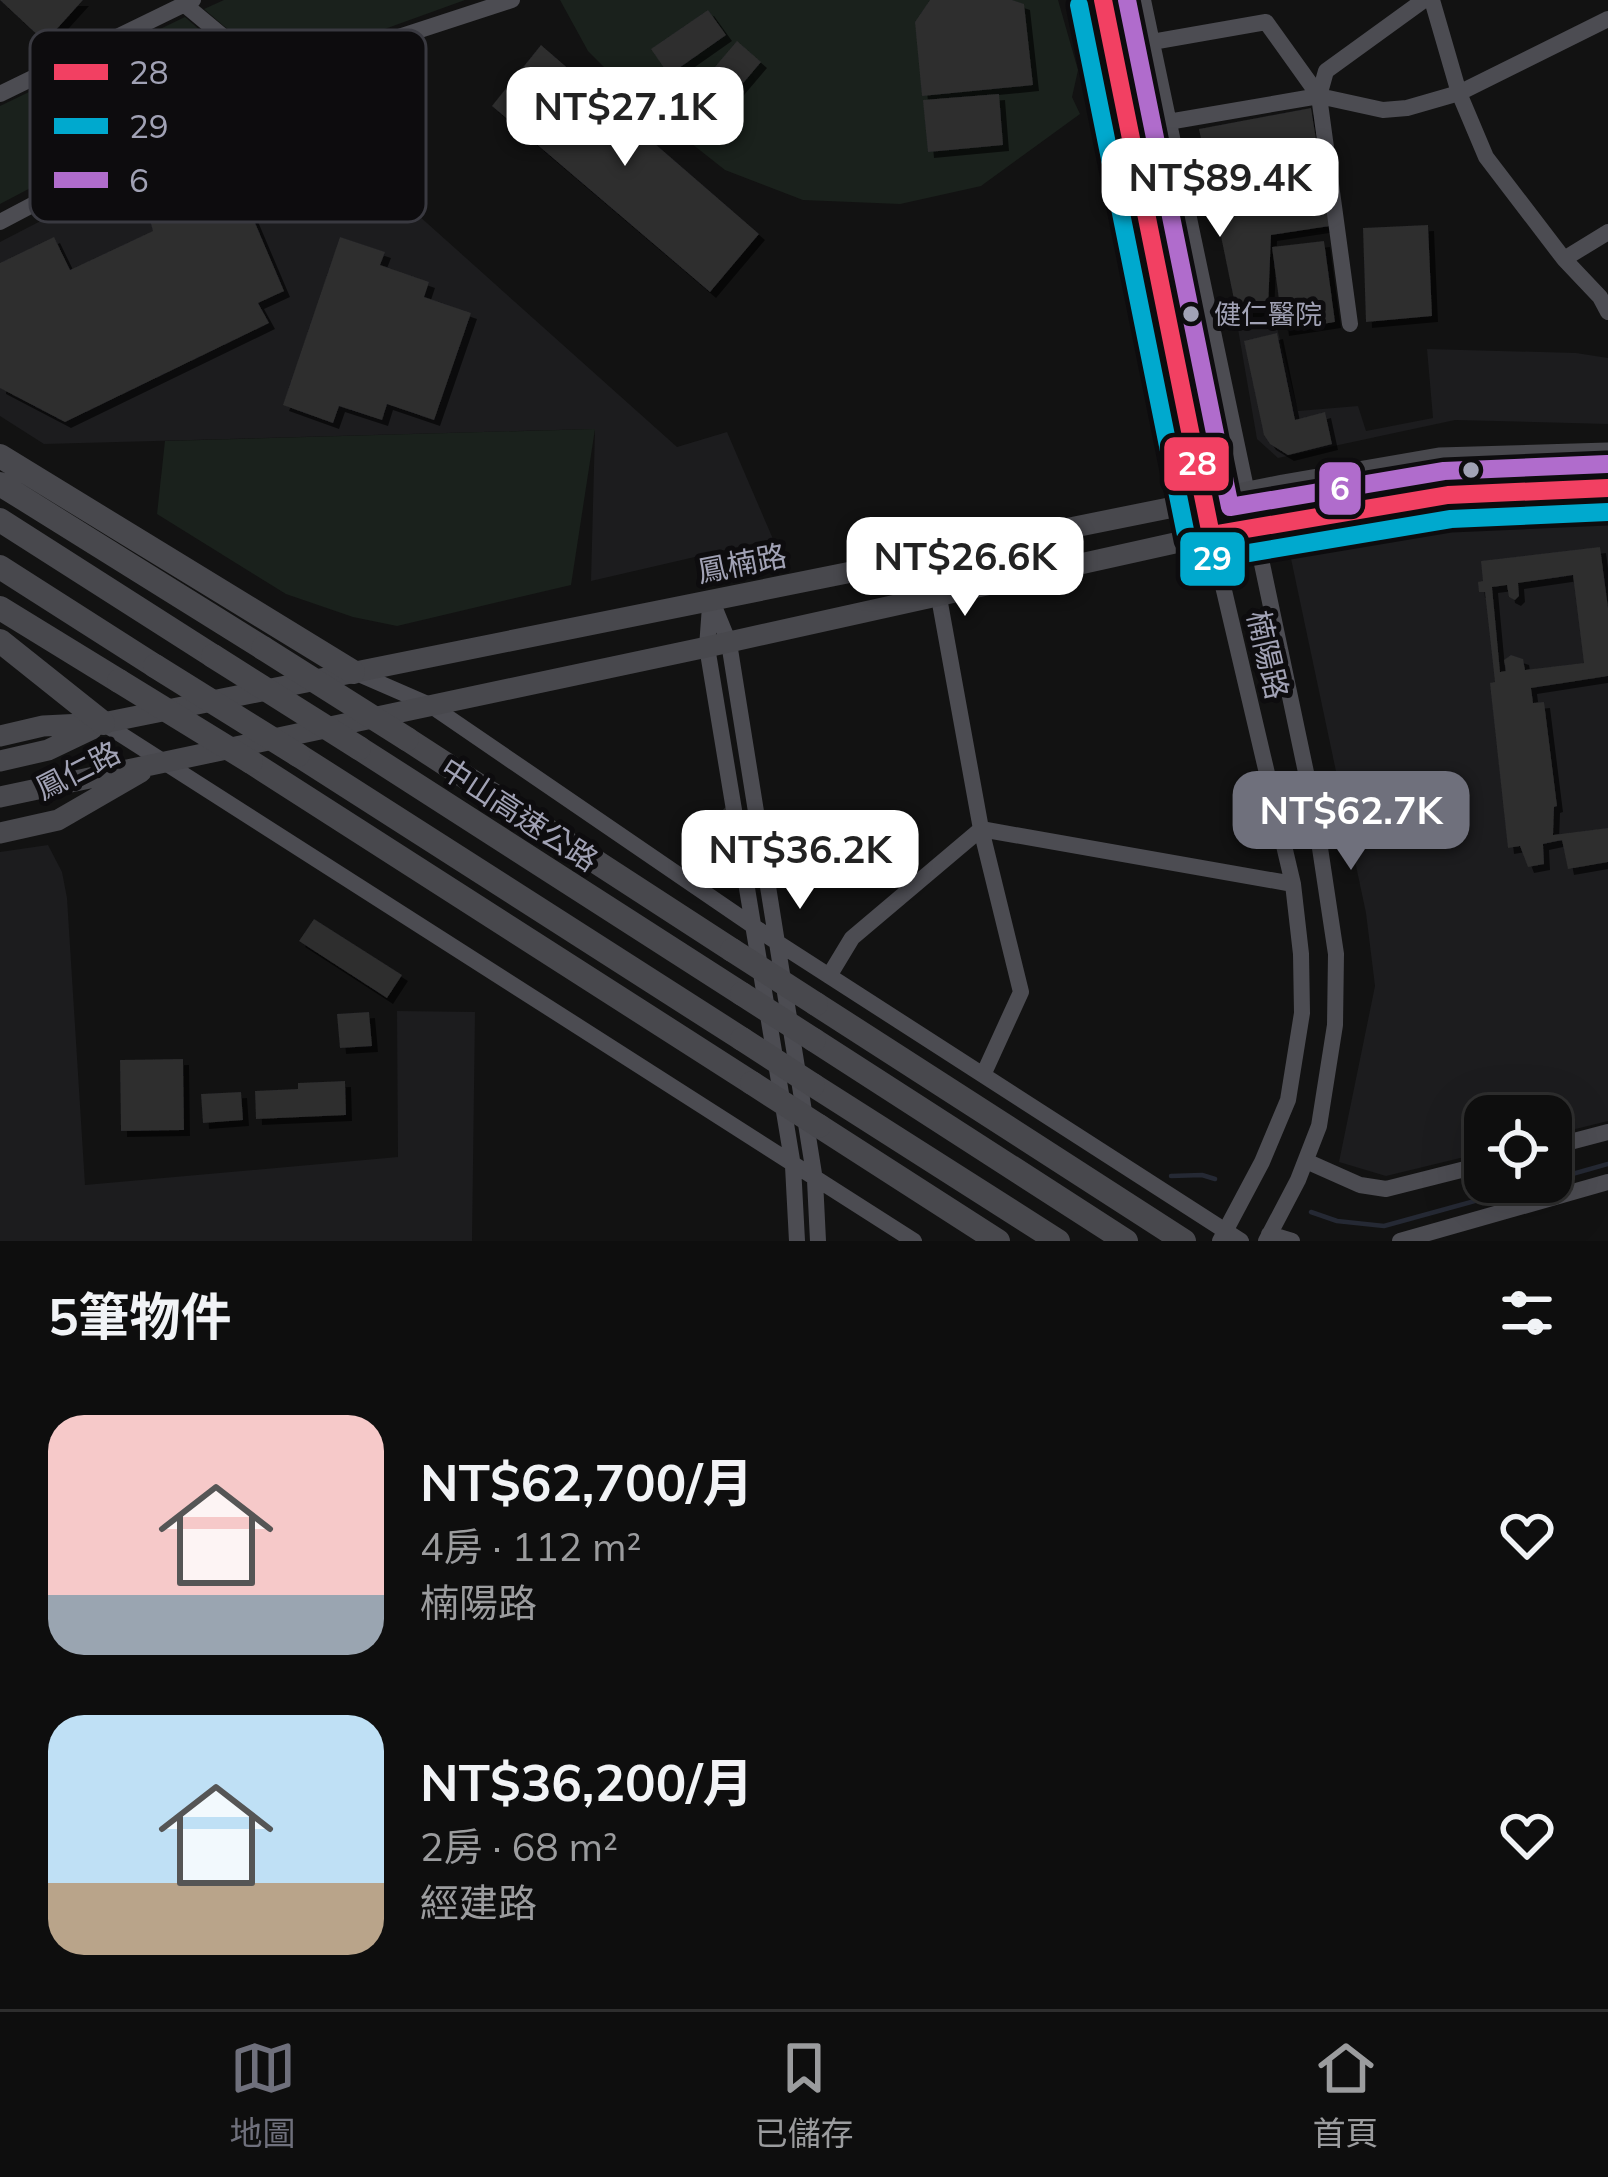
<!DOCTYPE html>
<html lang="zh-TW">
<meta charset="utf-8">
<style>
body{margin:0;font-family:Mulish,"Noto Sans TC",sans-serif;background:#1c1c1c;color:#f1f3f6;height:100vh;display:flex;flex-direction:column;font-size:45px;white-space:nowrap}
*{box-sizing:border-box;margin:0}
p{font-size:39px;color:#9b9c9e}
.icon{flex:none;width:66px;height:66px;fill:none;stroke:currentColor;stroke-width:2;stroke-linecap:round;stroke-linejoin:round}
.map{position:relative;height:1241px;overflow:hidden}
.drawer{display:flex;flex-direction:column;background:#0e0e0e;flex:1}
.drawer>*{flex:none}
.fabs{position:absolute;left:1464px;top:1095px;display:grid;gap:24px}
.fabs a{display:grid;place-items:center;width:108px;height:108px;border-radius:24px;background:#0e0e0e;box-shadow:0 12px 48px #0002,0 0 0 3px #2e2e2e;font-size:60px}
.price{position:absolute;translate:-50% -102px;padding:0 27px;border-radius:24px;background:#fff;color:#222;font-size:39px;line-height:78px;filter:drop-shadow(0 3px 6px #0008)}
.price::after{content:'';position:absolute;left:50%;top:72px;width:36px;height:27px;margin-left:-18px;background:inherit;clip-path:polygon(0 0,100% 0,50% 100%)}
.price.active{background:#6f707c;color:#fff}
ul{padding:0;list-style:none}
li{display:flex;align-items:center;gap:36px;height:300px;padding:0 48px}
li span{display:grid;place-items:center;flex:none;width:336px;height:240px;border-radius:36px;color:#555}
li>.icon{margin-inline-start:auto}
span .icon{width:144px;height:144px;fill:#fffc;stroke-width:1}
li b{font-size:51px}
h2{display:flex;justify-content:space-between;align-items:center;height:144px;padding:0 48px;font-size:51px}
.tab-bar{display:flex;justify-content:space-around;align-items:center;height:168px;border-top:3px solid #2e2e2e;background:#0e0e0e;font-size:33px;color:#9b9c9e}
.tab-bar a{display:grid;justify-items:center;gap:6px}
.tab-bar .active{color:#6f707c}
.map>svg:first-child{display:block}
.built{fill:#1c1c1e}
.green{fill:#1a211c}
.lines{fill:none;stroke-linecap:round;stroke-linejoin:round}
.stream{stroke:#252934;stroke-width:4.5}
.building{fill:#2d2d2e;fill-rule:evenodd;filter:url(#shadow)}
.minor{stroke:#4c4c52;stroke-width:16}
.major{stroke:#48484d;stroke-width:21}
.highway{stroke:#48484d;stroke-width:24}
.highway-bridge{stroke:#48484d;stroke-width:24}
.bus-1-casing{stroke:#0d0c0e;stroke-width:27}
.bus-2-casing{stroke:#0d0c0e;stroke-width:27}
.bus-3-casing{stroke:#0d0c0e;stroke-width:27}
.bus-1{stroke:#f24062;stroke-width:18}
.bus-2{stroke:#00a9ce;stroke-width:18}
.bus-3{stroke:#b06ccc;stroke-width:18}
.bus-dot{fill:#a1a2b5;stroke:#0d0c0e;stroke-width:4.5}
.labels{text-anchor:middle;stroke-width:10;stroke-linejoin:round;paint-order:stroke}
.bus-label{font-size:27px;fill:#a1a2b5;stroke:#0d0c0e;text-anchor:start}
.street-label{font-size:30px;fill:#a1a2b5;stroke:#0d0c0e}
.key{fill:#0d0c0e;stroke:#393940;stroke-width:3}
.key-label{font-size:33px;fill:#a1a2b5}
.line-badge{stroke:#0d0c0e;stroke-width:4.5}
.badge-label{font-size:33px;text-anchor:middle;font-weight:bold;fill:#fff}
</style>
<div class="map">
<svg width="1608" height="1241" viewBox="0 0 1608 1241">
<defs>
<filter id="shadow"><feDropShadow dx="6" dy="6" stdDeviation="0" flood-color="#0009"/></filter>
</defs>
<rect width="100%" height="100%" fill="#121212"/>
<path class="built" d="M284,95L677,447L727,432L773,539L591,581L595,429L44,444L0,416V242Z
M1275,320L1298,411L1358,406L1366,431L1433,418L1427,349L1576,353L1608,358V424L1455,420L1278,458L1257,439L1238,329Z
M1608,505V1121L1551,1135V1116H1485V1152L1386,1176L1339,1162L1375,986L1366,913L1290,554L1499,511Z
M48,845L62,872L67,898L85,1185L398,1157L397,1011L475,1012L472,1241H0V852Z"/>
<path class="green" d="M224,0H465L274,69L204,9Z
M560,0H1058L1078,70L1072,97L1080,114L981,186L900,204L803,200L725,170L639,102L588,51Z
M185,17L253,77L164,118L0,204V106Z
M595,429L571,585L397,626L353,617L286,594L157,514L165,441Z"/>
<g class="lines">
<path class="stream" d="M1171,1176L1202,1175L1215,1179
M1551,1180L1608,1164
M1311,1212L1337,1221L1384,1226L1544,1182"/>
</g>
<path class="building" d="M0,0H83L45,42Z
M930,0H1012L1024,4L1033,85L922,96L915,22Z
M708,10L726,35L669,75L651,49Z
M737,41L761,62L716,115L692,94Z
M541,45L759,234L710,292L492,106Z
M999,94L1003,145L928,152L923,100Z
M1311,108L1330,226L1271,235L1268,309L1237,314L1199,129Z
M162,174L176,221L241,190L284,291L258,303L269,323L65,422L0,388V263L54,237L70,270L153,231L138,178Z
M1428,225L1432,316L1366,322L1363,228Z
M340,237L385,252L380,265L429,282L424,297L471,313L434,420L387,404L382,420L339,406L333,423L283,405Z
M1324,241L1335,322L1283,330L1272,247Z
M1277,333L1295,420L1325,412L1332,444L1288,455L1270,444L1264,435L1244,341Z
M1600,547L1608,608V676L1531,688L1533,703L1544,702L1557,806L1554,807L1553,835L1608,828V862L1568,869L1562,840L1543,844L1544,864L1528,867L1520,846L1508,848L1490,683L1495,682L1485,592H1479L1478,582L1483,581L1481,561ZM1573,575L1584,663L1525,670L1523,659L1511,655L1504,660L1506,671L1500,672L1492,587L1507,585L1509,597L1515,600L1519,596L1518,583Z
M726,807L724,824L707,843L697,834Z
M314,919L402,975L387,998L299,941Z
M369,1012L372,1046L340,1048L337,1014Z
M183,1059L184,1130L121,1131L120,1060Z
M345,1081L346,1115L256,1119L255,1091L298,1089V1083Z
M241,1092L243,1120L203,1123L201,1094Z"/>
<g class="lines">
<path class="minor" d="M1076,0L1106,37
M1103,0L1211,535L1293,884L1301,954L1302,1013L1288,1100L1262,1162L1220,1241
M1143,0L1315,815L1336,954L1335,1025L1319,1126L1298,1180L1266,1241
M1432,0L1459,93L1486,157L1564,259L1600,297L1608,312
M184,4L273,78
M1152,42L1266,22L1319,96
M0,94L193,0
M1168,122L1319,96L1383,110L1407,108L1459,93L1608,19
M0,222L273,78L512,0
M1564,259L1608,232
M1350,324L1319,96L1326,71L1424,0
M932,559L981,829L1021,992L984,1073
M711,599L729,643L815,1180L818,1241
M710,606L707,647L793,1166L797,1241
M354,672L430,705L778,943L1241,1241
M103,723L914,1241
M829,976L852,938L981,829L1293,884
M1551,1147L1608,1132
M1306,1161L1360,1185L1386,1189L1485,1164
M1269,1234L1292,1241
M1400,1241L1608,1182"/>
<path class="major" d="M0,736L43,726L103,723L1283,485L1439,458L1608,453
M0,761L48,750L92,729
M0,797L707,647L1211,535L1448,495L1608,488
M0,833L58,820L141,772"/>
<path class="highway" d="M0,456L353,672
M0,484L263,648
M0,520L213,656
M0,567L155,666
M0,608L119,681
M0,641L103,723
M407,739L732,950
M359,748L742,994
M298,755L742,1039
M251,762L752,1083
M816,1004L1184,1241
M814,1040L1126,1241
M813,1085L1058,1241
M819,1126L998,1241"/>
<path class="highway-bridge" d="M263,648L407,739
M213,656L359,748
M155,666L298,755
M119,681L251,762
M732,950L816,1004
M742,994L814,1040
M742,1039L813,1085
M752,1083L819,1126"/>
<defs>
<path id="bus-1" d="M1103,0L1211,535L1448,495L1608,488"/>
<path id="bus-2" d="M1079,5L1187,540L1194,552L1213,559L1451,519L1608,512"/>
<path id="bus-3" d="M1127,0L1230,507L1444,471L1607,464"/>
</defs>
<use href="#bus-1" class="bus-1-casing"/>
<use href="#bus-2" class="bus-2-casing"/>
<use href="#bus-3" class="bus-3-casing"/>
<use href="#bus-1" class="bus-1"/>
<use href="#bus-2" class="bus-2"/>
<use href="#bus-3" class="bus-3"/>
</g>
<g class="bus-dot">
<circle cx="1191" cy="314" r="10"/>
<circle cx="1471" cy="470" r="10"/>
</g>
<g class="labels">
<g class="bus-label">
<text x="1214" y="324">健仁醫院</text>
</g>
<g class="street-label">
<text transform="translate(742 564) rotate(-11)" y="10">鳳楠路</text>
<text transform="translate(1267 655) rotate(77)" y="10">楠陽路</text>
<text transform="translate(78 771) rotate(-27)" y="10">鳳仁路</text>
<text transform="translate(519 815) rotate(33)" y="10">中山高速公路</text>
</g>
</g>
<rect x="30" y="30" width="396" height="192" rx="18" class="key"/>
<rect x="54" y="64" width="54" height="16" fill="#f24062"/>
<rect x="54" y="118" width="54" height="16" fill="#00a9ce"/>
<rect x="54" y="172" width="54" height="16" fill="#b06ccc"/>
<g class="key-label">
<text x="129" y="84">28</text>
<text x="129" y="138">29</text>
<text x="129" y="192">6</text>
</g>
<g class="line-badge">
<rect x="1162" y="435" width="69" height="58" rx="12" fill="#f24062"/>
<rect x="1317" y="460" width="46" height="57" rx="12" fill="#b06ccc"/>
<rect x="1178" y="530" width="69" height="58" rx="12" fill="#00a9ce"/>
</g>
<g class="badge-label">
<text x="1197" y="475">28</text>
<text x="1340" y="500">6</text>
<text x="1212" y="570">29</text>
</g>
</svg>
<div class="fabs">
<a><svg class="icon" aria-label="locate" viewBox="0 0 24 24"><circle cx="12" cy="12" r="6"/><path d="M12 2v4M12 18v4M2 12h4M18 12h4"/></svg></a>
</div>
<b class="price" style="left:625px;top:169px">NT$27.1K</b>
<b class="price" style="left:1220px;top:240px">NT$89.4K</b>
<b class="price" style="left:965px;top:619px">NT$26.6K</b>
<b class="price active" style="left:1351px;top:873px">NT$62.7K</b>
<b class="price" style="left:800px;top:912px">NT$36.2K</b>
</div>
<section class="drawer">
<h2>5筆物件<svg class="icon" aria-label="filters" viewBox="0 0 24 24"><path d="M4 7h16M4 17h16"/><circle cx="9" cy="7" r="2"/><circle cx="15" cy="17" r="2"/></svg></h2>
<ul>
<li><span style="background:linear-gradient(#f6c9c9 75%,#9aa5b1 0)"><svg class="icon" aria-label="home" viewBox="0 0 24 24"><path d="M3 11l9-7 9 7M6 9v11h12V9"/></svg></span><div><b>NT$62,700/月</b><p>4房 · 112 m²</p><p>楠陽路</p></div><svg class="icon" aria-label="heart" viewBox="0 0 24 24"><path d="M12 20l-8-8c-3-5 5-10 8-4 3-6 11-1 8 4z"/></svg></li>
<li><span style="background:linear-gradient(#bfe0f5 70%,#b9a48a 0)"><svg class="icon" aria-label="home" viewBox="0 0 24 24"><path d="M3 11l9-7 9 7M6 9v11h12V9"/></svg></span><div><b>NT$36,200/月</b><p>2房 · 68 m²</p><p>經建路</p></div><svg class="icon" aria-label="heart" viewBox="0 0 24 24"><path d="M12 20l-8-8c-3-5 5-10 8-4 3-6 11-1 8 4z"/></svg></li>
</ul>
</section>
<nav class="tab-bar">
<a class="active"><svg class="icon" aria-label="map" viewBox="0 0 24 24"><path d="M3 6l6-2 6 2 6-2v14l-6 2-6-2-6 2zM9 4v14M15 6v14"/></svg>地圖</a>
<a><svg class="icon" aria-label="saved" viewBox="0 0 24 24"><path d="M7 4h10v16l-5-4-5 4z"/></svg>已儲存</a>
<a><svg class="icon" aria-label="home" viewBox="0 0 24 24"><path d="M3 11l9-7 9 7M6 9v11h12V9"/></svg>首頁</a>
</nav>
